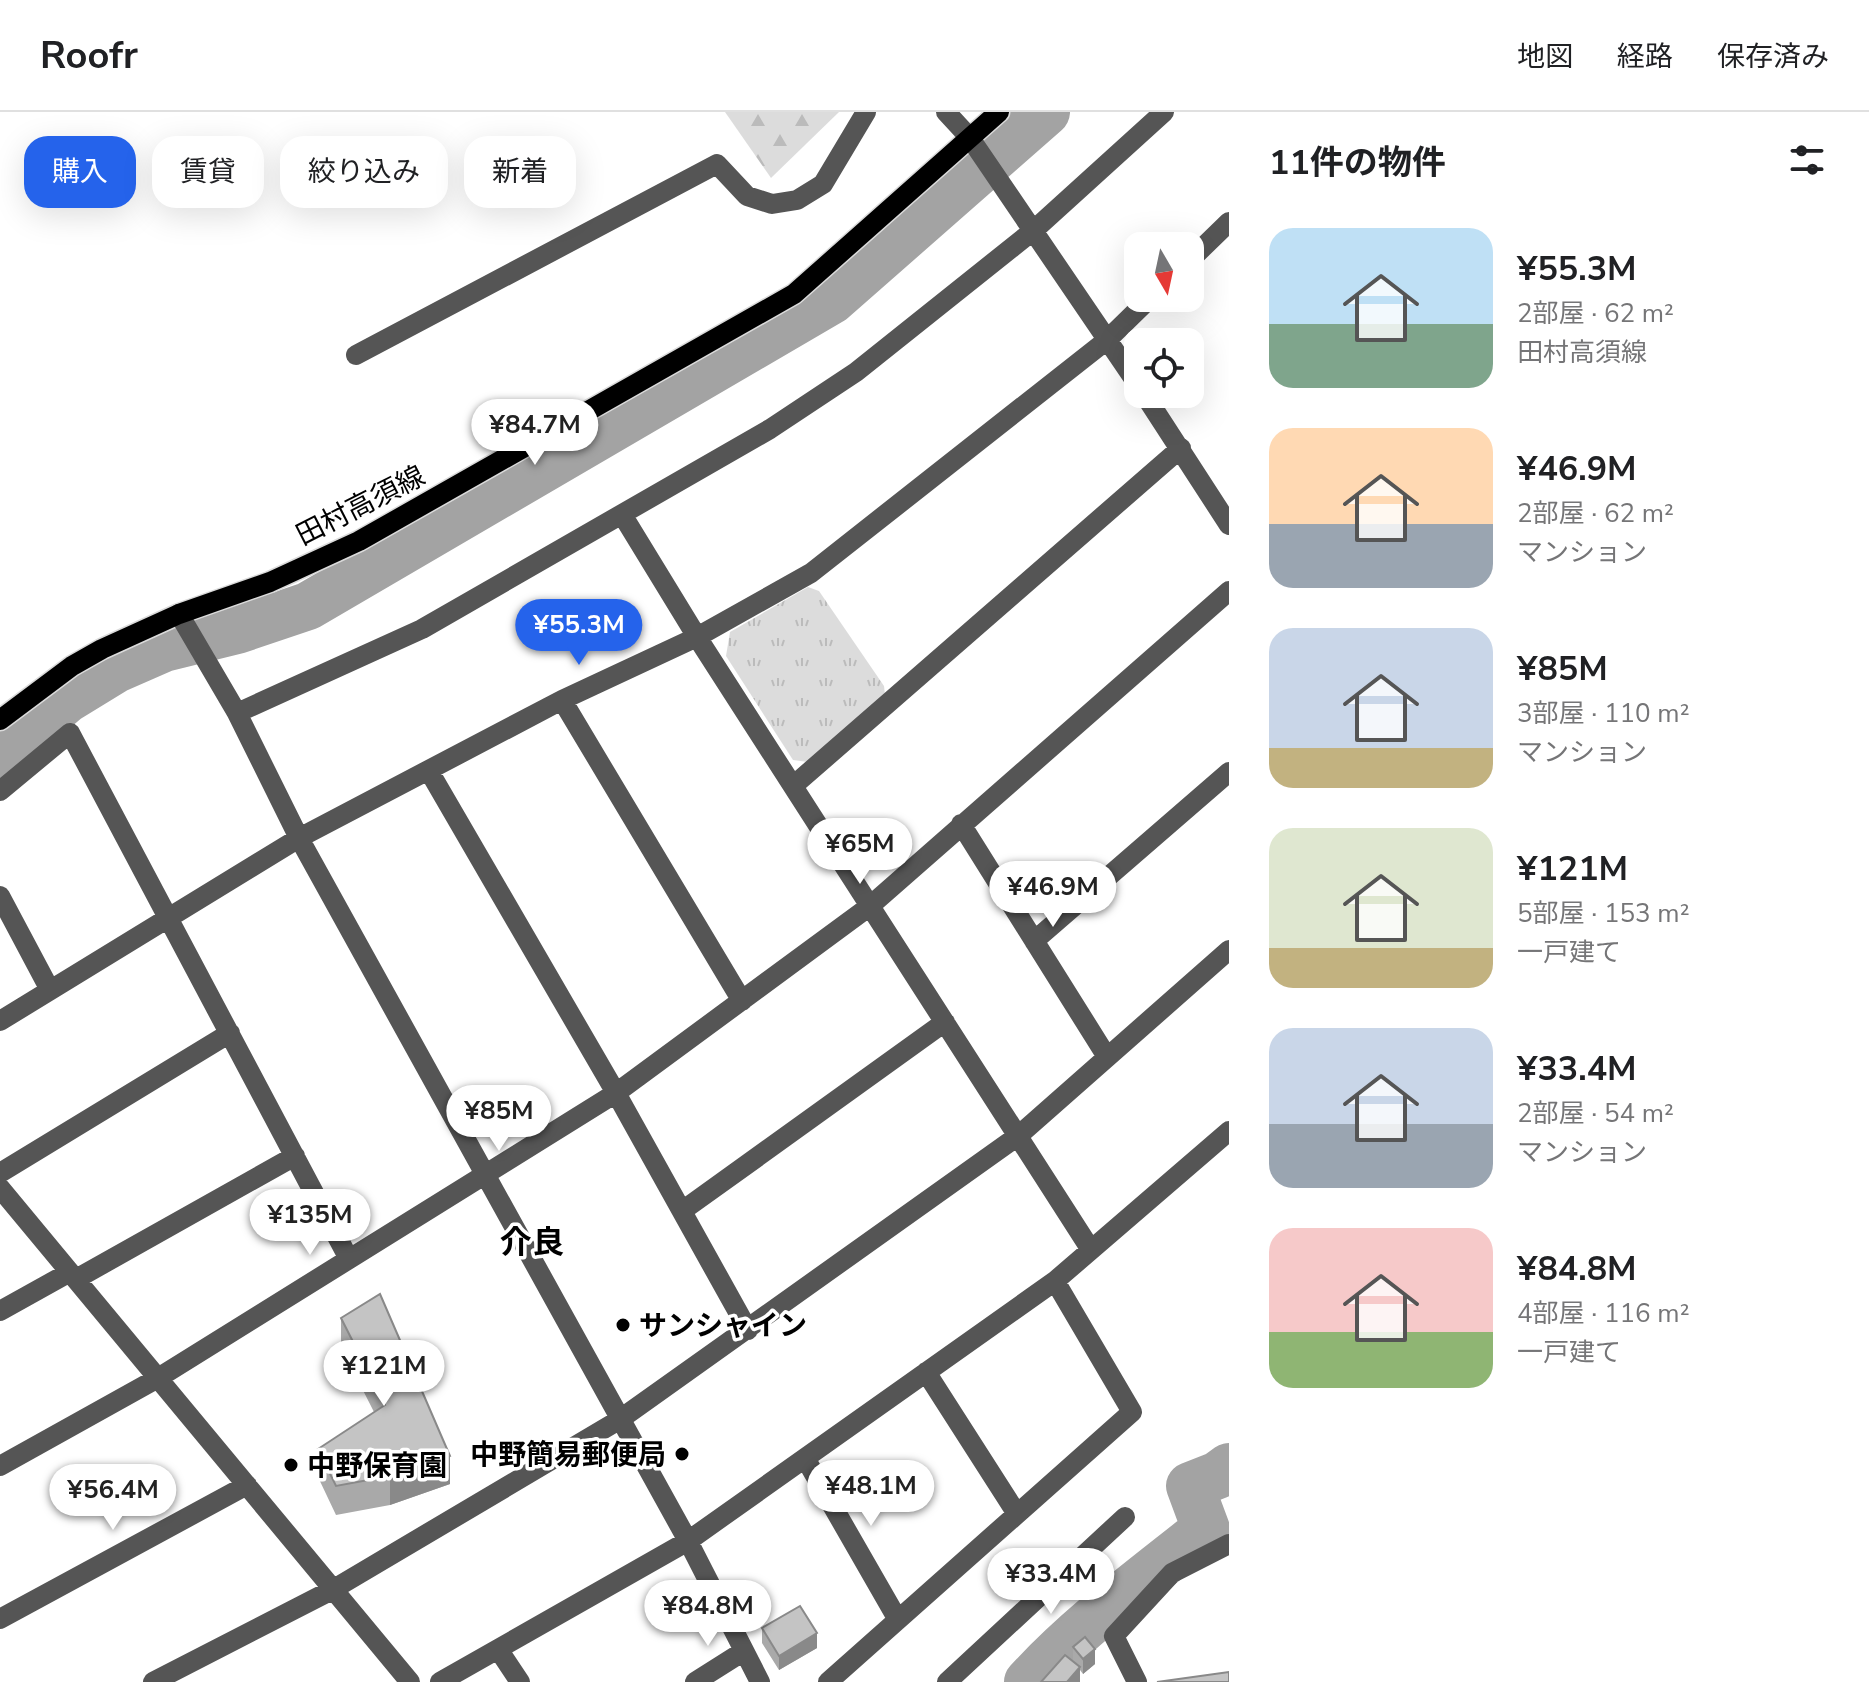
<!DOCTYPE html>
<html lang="ja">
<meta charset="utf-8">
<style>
body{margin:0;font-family:"Nunito Sans","Noto Sans JP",sans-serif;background:#f6f6f6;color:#202124;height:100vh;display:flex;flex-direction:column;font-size:30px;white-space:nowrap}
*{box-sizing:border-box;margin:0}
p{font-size:26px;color:#757577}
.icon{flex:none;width:44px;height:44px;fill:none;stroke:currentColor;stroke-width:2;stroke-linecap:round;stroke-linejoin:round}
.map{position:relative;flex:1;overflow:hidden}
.side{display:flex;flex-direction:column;background:#fff;width:640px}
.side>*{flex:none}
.banner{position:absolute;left:24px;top:24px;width:760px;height:72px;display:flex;gap:16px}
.needle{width:52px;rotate:171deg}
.controls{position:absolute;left:1124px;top:120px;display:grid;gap:16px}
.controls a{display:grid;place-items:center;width:80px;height:80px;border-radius:16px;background:#fff;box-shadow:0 8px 32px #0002;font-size:40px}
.price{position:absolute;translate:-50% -68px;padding:0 18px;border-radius:28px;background:#fff;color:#222;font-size:26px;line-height:52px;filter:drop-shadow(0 2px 4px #0008)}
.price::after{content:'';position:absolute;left:50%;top:48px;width:24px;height:18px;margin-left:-12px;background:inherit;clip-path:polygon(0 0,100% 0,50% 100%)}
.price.active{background:#2563eb;color:#fff}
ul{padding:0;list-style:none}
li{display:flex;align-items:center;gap:24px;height:200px;padding:0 40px}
li span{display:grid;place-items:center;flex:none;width:224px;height:160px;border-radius:24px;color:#555}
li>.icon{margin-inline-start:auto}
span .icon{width:96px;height:96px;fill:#fffc;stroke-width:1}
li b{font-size:34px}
h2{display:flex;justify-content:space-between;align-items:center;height:96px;padding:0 40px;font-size:34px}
.pill{padding:0 28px;border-radius:24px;background:#fff;box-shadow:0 8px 32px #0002;font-size:28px;line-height:72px}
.pill.active{background:#2563eb;color:#fff}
header{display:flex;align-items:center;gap:48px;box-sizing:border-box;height:112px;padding:0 40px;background:#fff;border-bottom:2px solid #e0e0e0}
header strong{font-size:38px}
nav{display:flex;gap:44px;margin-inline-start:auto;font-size:28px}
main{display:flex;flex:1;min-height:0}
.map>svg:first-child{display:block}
.grass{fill:url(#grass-tufts)}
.forest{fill:url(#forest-firs)}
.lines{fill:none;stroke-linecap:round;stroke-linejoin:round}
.river{stroke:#a3a3a3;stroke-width:48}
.major-casing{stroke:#dbdbdb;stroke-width:23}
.minor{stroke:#555;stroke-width:20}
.major{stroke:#000;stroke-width:20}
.wall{fill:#a9a9a9}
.shaded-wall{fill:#898989}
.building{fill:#c4c4c4;stroke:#898989;stroke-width:2}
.poi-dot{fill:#000;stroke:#fff;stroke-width:3}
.labels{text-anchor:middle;stroke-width:7;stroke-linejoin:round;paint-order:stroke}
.street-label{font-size:28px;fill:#000;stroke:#fff}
.poi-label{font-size:28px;font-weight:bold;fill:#000;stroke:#fff;text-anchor:start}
.quarter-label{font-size:32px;font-weight:bold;fill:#000;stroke:#fff}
</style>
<header>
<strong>Roofr</strong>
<nav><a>地図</a><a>経路</a><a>保存済み</a></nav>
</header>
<main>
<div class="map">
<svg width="1229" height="1570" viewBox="0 0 1229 1570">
<defs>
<pattern id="grass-tufts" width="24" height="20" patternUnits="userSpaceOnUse" patternTransform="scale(2)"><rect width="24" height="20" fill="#dcdcdc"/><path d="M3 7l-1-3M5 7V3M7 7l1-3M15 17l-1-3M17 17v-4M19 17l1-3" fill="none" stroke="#bbb"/></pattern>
<pattern id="forest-firs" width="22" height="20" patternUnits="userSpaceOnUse" patternTransform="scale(2)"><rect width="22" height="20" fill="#dcdcdc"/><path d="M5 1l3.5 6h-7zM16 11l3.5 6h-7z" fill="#bbb"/></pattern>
</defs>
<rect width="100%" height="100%" fill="#fff"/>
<path class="grass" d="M808,475L819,479L884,574L885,583L808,650L793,648L726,544L730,520Z"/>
<path class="forest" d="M725,0H839L771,66Z"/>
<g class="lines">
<path class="river" d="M0,644L67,587L116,557L164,536L237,518L308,494L832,188L1046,0
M1028,1570C1080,1513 1145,1466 1206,1417L1190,1374L1218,1363L1229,1355"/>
<defs>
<path id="major" d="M0,608L72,554L102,537L179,502L270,470L359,429L794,182L999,0"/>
</defs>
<use href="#major" class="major-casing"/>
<path class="minor" d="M946,0L970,26L1138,273
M1190,148L1229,110
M356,243L717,52L747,84L772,92L797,88L823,72L866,0
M1144,282L1229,413
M623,404L697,525L1091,1138
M179,502L237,601L299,726L688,1429L760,1570
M562,588L742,889
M237,601L422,517L770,317L856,260L1034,118L1164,0
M429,659L616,981L748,1218
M793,674L1181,336
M0,679L70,621L349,1147
M961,712L1107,945
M0,784L50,878
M1034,829L1229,660
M0,909L299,726L562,588L697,525L811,461L1107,228L1150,186
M0,1061L230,921
M0,1076L410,1570
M682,1099L945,910
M76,1167L295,1044
M0,1199L70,1160
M926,1260L1017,1402
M805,1346L898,1508
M0,1354L158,1266L616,981L870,794L1229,479
M0,1507L247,1373
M498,1537L520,1570
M153,1570L332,1478L619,1308L1018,1024L1229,838
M440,1570L688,1429L1055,1169L1229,1019
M695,1570L744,1539
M828,1570L1132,1300L1055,1169
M947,1570L1125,1405
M1137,1570L1114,1524L1172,1461L1229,1432"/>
<use href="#major" class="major"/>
</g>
<path class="wall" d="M341,1206L450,1372L390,1393L336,1403L318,1365V1337L374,1300L341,1235Z
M762,1516L817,1536L779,1558L762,1531Z
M1073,1535L1095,1552L1083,1562L1080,1558V1570H1041L1073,1549Z"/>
<path class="shaded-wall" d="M450,1344V1372L390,1393V1364Z
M817,1521V1536L779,1558V1544Z
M1095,1537V1552L1083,1562V1547Z
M1080,1555V1570H1067Z"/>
<path class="building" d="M380,1182L450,1344L390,1364L336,1374L318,1337L385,1293L341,1206Z
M800,1494L817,1521L779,1544L762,1516Z
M1085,1525L1095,1537L1083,1547L1073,1535Z
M1065,1543L1080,1555L1067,1570H1041Z
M1229,1560V1570H1157Z"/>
<g class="poi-dot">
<circle cx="623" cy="1213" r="8"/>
<circle cx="682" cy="1342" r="8"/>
<circle cx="291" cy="1353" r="8"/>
</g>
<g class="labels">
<g class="street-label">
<text transform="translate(360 393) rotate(-27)" y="10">田村高須線</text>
</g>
<g class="poi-label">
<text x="639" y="1223">サンシャイン</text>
<text x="666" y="1352" text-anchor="end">中野簡易郵便局</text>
<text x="307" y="1363">中野保育園</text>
</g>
<g class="quarter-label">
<text x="532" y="1141">介良</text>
</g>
</g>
</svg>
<div class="controls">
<a><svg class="needle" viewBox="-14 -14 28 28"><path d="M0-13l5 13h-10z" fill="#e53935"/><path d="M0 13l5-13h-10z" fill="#757577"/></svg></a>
<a><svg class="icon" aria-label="locate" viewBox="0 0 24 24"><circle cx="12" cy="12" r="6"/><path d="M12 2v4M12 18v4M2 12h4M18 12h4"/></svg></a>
</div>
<b class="price" style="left:535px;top:355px">¥84.7M</b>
<b class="price active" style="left:579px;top:555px">¥55.3M</b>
<b class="price" style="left:860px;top:774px">¥65M</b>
<b class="price" style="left:1053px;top:817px">¥46.9M</b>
<b class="price" style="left:499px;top:1041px">¥85M</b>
<b class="price" style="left:310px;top:1145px">¥135M</b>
<b class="price" style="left:384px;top:1296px">¥121M</b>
<b class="price" style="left:871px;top:1416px">¥48.1M</b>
<b class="price" style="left:113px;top:1420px">¥56.4M</b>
<b class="price" style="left:1051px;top:1504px">¥33.4M</b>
<b class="price" style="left:708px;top:1536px">¥84.8M</b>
<div class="banner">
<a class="pill active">購入</a>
<a class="pill">賃貸</a>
<a class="pill">絞り込み</a>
<a class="pill">新着</a>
</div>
</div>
<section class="side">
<h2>11件の物件<svg class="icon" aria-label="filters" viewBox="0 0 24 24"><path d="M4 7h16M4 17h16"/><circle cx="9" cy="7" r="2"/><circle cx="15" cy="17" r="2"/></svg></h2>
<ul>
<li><span style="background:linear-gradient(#bfe0f5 60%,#7fa58c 0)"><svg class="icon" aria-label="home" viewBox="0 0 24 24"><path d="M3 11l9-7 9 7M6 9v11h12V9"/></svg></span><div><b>¥55.3M</b><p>2部屋 · 62 m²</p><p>田村高須線</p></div></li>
<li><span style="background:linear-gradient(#ffd9b3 60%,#9aa5b1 0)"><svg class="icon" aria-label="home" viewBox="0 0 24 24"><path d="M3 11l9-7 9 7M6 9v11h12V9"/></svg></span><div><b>¥46.9M</b><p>2部屋 · 62 m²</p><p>マンション</p></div></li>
<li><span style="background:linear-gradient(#c9d6e8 75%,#c2b280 0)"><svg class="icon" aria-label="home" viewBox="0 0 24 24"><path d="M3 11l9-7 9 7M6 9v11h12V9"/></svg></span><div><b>¥85M</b><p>3部屋 · 110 m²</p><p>マンション</p></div></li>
<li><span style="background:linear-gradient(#dfe7d0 75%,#c2b280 0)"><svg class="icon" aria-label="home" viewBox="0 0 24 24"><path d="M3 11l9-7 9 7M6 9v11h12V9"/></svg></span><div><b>¥121M</b><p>5部屋 · 153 m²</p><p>一戸建て</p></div></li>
<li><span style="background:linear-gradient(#c9d6e8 60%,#9aa5b1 0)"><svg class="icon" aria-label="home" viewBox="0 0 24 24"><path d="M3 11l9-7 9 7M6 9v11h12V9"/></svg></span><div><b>¥33.4M</b><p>2部屋 · 54 m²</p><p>マンション</p></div></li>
<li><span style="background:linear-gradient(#f6c9c9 65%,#8fb573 0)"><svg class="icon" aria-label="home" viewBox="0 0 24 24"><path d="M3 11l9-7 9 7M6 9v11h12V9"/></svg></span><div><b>¥84.8M</b><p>4部屋 · 116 m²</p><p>一戸建て</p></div></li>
</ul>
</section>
</main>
